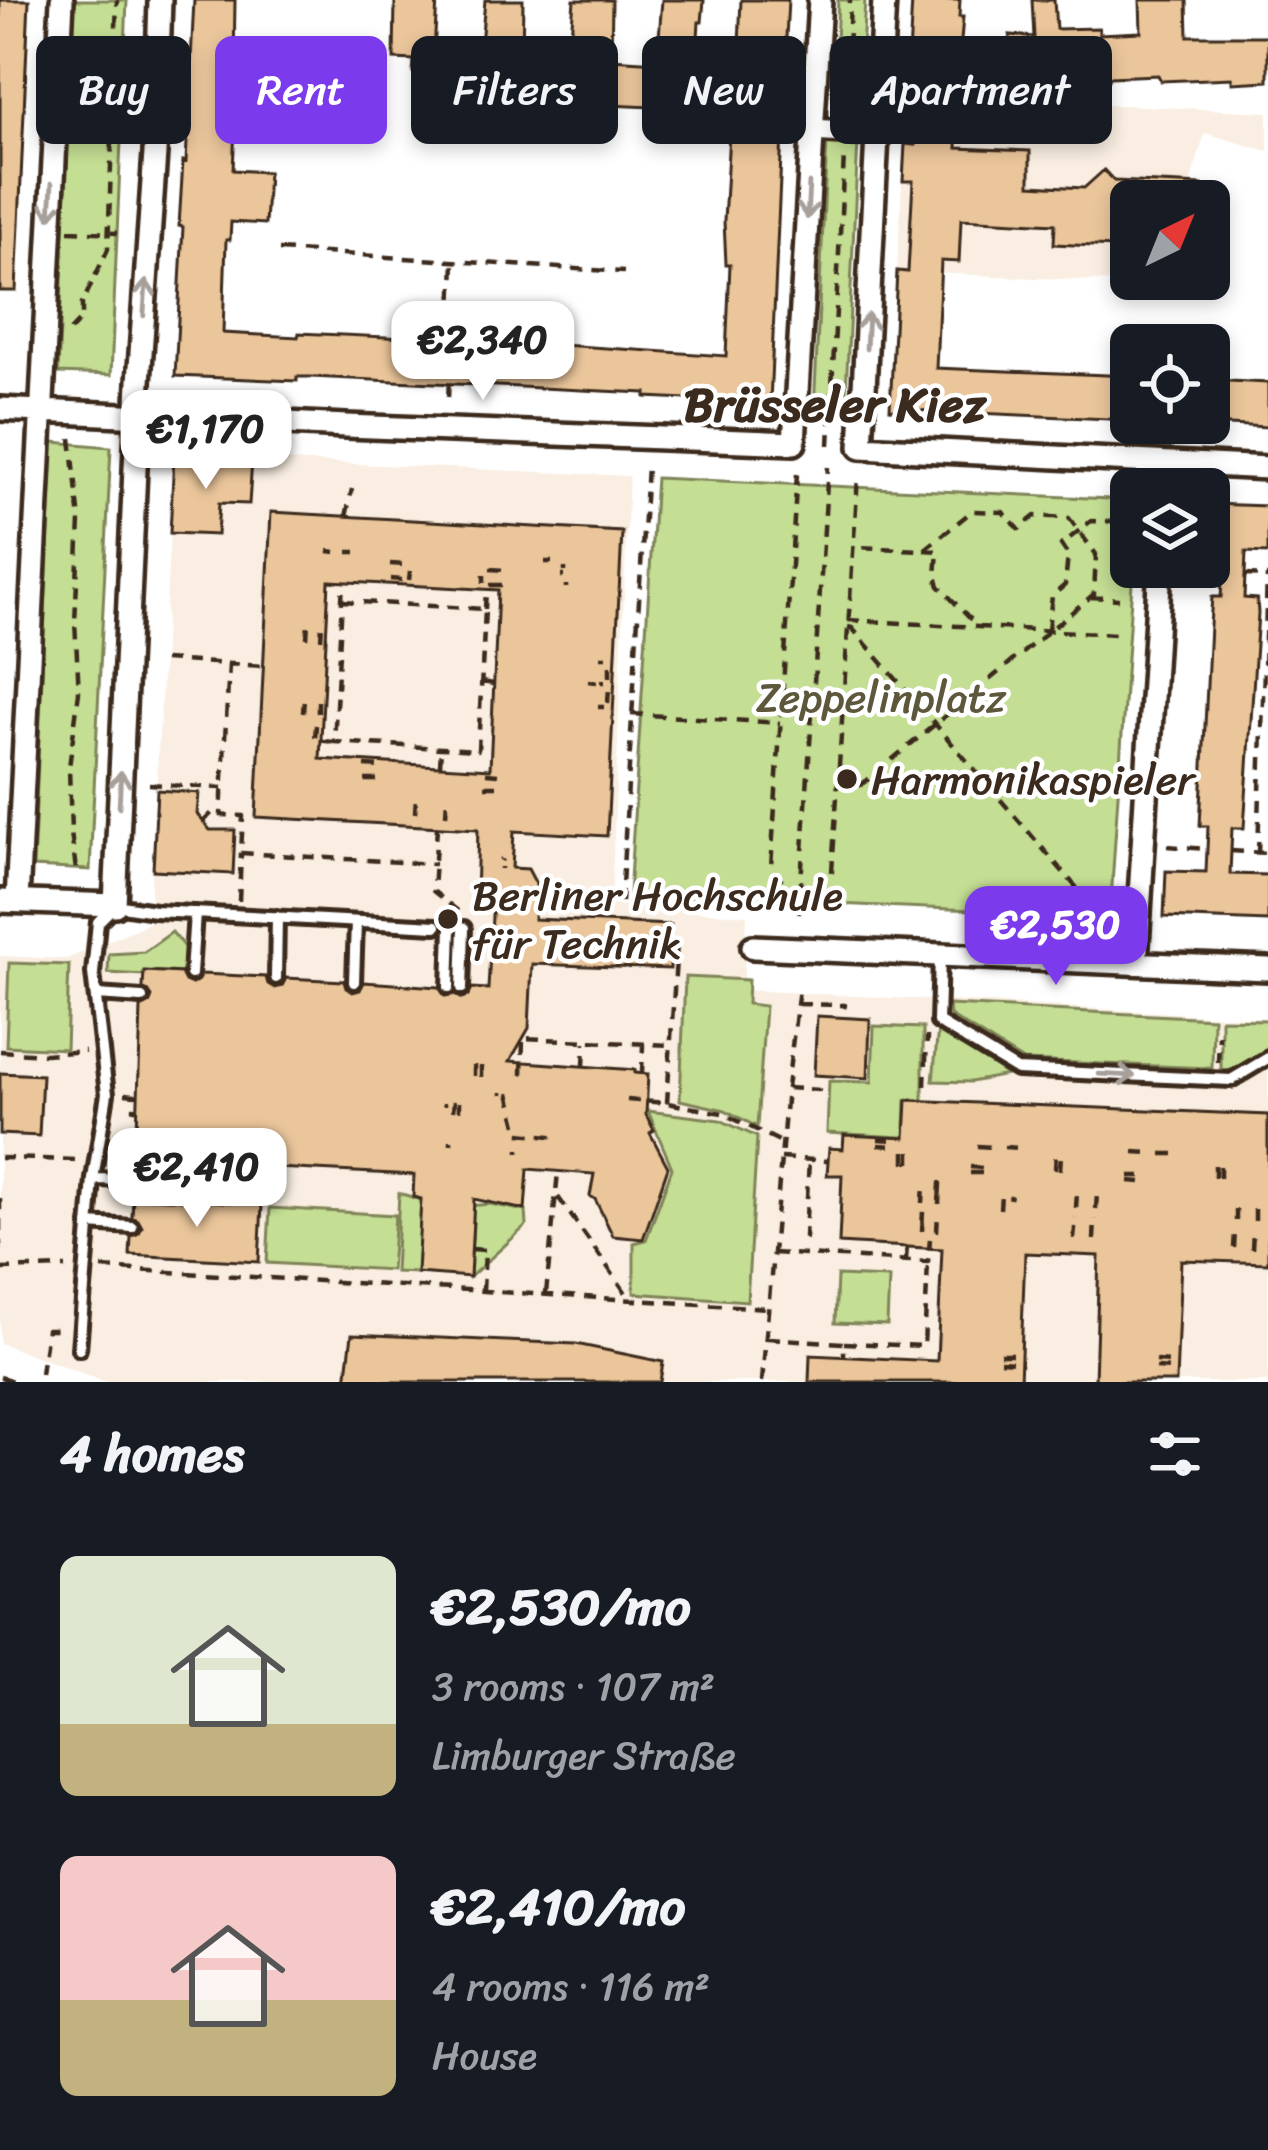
<!DOCTYPE html>
<meta charset="utf-8">
<style>
body{margin:0;font-family:Sriracha,sans-serif;background:#20242c;color:#f1f3f6;height:100vh;display:flex;flex-direction:column;font-size:45px;white-space:nowrap}
*{box-sizing:border-box;margin:0}
p{font-size:39px;color:#9ea1a6}
.icon{flex:none;width:66px;height:66px;fill:none;stroke:currentColor;stroke-width:2;stroke-linecap:round;stroke-linejoin:round}
.map{position:relative;height:1382px;overflow:hidden}
.details{display:flex;flex-direction:column;background:#171b24;flex:1}
.details>*{flex:none}
.guide{position:absolute;left:36px;top:36px;width:1197px;height:108px;display:flex;gap:24px}
.needle{width:78px;rotate:43deg}
.controls{position:absolute;left:1110px;top:180px;display:grid;gap:24px}
.controls a{display:grid;place-items:center;width:120px;height:120px;border-radius:18px;background:#171b24;box-shadow:0 6px 18px #0003;font-size:60px}
.price{position:absolute;translate:-50% -102px;padding:0 27px;border-radius:24px;background:#fff;color:#222;font-size:39px;line-height:78px;filter:drop-shadow(0 3px 6px #0008)}
.price::after{content:'';position:absolute;left:50%;top:72px;width:36px;height:27px;margin-left:-18px;background:inherit;clip-path:polygon(0 0,100% 0,50% 100%)}
.price.on{background:#7c3aed;color:#fff}
ul{padding:0;list-style:none}
li{display:flex;align-items:center;gap:36px;height:300px;padding:0 60px}
li span{display:grid;place-items:center;flex:none;width:336px;height:240px;border-radius:18px;color:#555}
li>.icon{margin-inline-start:auto}
span .icon{width:144px;height:144px;fill:#fffc;stroke-width:1}
li b{font-size:51px}
h2{display:flex;justify-content:space-between;align-items:center;height:144px;padding:0 60px;font-size:51px}
.pill{padding:0 42px;border-radius:18px;background:#171b24;box-shadow:0 6px 18px #0003;font-size:42px;line-height:108px}
.pill.on{background:#7c3aed;color:#fff}
.map>svg:first-child{display:block}
.built{fill:#f9eee1}
.green{fill:#c4de94;stroke:#808459;stroke-width:3}
.building{fill:#ebc69b;stroke:#3b2a1e;stroke-width:3;fill-rule:evenodd}
.lines{fill:none;stroke-linecap:round;stroke-linejoin:round}
.lane-casing{stroke:#3b2a1e;stroke-width:20}
.street-casing{stroke:#3b2a1e;stroke-width:30}
.path{stroke:#3b2a1e;stroke-width:4.5;stroke-dasharray:12 9;stroke-linecap:butt}
.lane{stroke:#fff;stroke-width:10}
.street{stroke:#fff;stroke-width:21}
.oneway{stroke:#a79f9a}
.poi-dot{fill:#3b2a1e;stroke:#fff;stroke-width:4.5}
.labels{text-anchor:middle;stroke-width:9;stroke-linejoin:round;paint-order:stroke}
.park-label{font-size:42px;fill:#5d573c;stroke:#fff}
.poi-label{font-size:42px;fill:#3b2a1e;stroke:#fff;text-anchor:start}
.quarter-label{font-size:48px;font-weight:bold;fill:#3b2a1e;stroke:#fff}
</style>
<div class="map">
<svg width="1268" height="1382" viewBox="0 0 1268 1382">
<rect width="100%" height="100%" fill="#fff"/>
<filter id="ink" filterUnits="userSpaceOnUse"><feTurbulence type="fractalNoise" baseFrequency=".00833" numOctaves="2"/><feDisplacementMap in="SourceGraphic" scale="24" xChannelSelector="R" yChannelSelector="G"/><feConvolveMatrix kernelMatrix="1 2 1 2 8 2 1 2 1" color-interpolation-filters="sRGB"/></filter>
<g filter="url(#ink)">
<path class="built" d="M907,95L1268,112V151L1205,133L1185,201H1131V279H1177V285L897,271Z
M174,456L629,476L611,905L747,915L743,990L1268,1018V1382H106L0,1343V956L67,959L149,923Z"/>
<path class="green" d="M74,0H127L111,375L58,373Z
M838,0H865L858,117L832,125Z
M827,141H858L845,413L814,410Z
M53,442L111,447L90,870L33,867Z
M656,478L1131,500L1133,567L1110,916L629,895Z
M172,932L188,952L187,973L145,971L144,975L108,973L109,954L144,952Z
M9,963L69,965L66,1049L6,1046Z
M685,977L748,980L747,1004L765,1006L757,1127L725,1110L680,1100Z
M949,1005L1213,1018L1212,1068L1023,1061L950,1016Z
M1221,1019L1268,1020V1051L1234,1071L1221,1069Z
M874,1026L923,1028V1100H906L905,1128L921,1138L827,1133L829,1081L872,1082Z
M938,1028L1007,1075L971,1082L933,1081Z
M648,1111L720,1120L757,1137L747,1301L634,1293V1243L646,1240L672,1168Z
M399,1193L447,1208L490,1204L526,1211L527,1225L470,1277L473,1222L421,1219L417,1273L395,1272Z
M270,1208L395,1215L391,1270L267,1263Z
M837,1276L889,1278L887,1325L835,1323Z"/>
<path class="building" d="M0,0H29L16,291H0Z
M194,0H235L234,65H238L233,170L268,172L265,224L231,222L230,240H226L223,333L298,337L299,333L561,345L726,356L730,264H726L724,221L729,133L721,110L608,105L601,112L597,107L564,106L563,133L515,130L518,77L413,72L414,60L394,59L395,0H437L434,52L480,56L485,0H523L522,56L569,59L574,0H612L611,59L657,62L662,0H704L702,22H699L695,85L737,87L741,0H788L786,38L790,47L784,89L770,403L646,397V393L602,391L311,377H297V381L175,376L183,227L179,226L183,161L186,162Z
M912,0H960L959,17H963L958,76L1011,80L1010,35L1034,37L1032,0H1054L1056,29L1099,28V34L1141,32L1140,0H1187L1188,36H1268V81L1232,83V78L1161,81L1158,75L1110,77L1109,80L1096,81L1091,71L1045,74L1043,83H1037V101L959,97L957,148L1030,151V185L1084,188L1104,170L1114,181L1202,185V201H1131V239H1115L1114,247L1054,244L1055,224L961,219L959,262L941,261L936,368L1131,376V420L890,409L897,271L908,272L913,181H903L905,144L915,145L918,95H907Z
M1209,380L1268,383V427L1209,424Z
M174,456L252,460L249,504L219,503L217,535L170,533Z
M1209,504L1268,506V553L1246,552L1244,598L1257,599L1258,613L1244,828H1232L1230,874L1268,875V921L1164,917L1166,871L1206,872L1208,826H1200L1210,625L1212,597H1221L1224,551L1209,550Z
M271,512L622,532L607,836L514,831L512,868L528,869L536,884L534,919L671,925L670,969L532,964L529,1028L510,1061L635,1070V1073L648,1074L646,1115L654,1130L650,1133L668,1167L643,1239L613,1236L595,1199L590,1196L594,1174L528,1169L525,1210L474,1199L470,1277L417,1273L421,1199L413,1197L414,1175L136,1161L141,1008L149,1004L152,997L148,991L143,988L144,971L181,973L185,981L192,984L198,980L201,974L266,977L268,984L275,988L282,986L286,978L344,981L346,988L353,992L360,990L364,982L439,987L445,996L455,994L461,998L468,996L472,988L488,989L493,898L476,897L478,829L256,817ZM329,581L498,590L490,769L320,759Z
M157,790L199,793L197,814L210,830H235L233,874L153,870Z
M817,1016L870,1019L868,1078L814,1075Z
M0,1073L42,1075L39,1136L0,1134Z
M907,1100L1268,1115V1263L1181,1260L1176,1382H1095L1099,1256L1025,1253L1020,1382H809L810,1355L937,1361L942,1249L839,1243L842,1175H827L829,1148L843,1149L844,1135L905,1138Z
M133,1197L262,1204L259,1262L130,1255L131,1237L139,1233L142,1227L138,1220L132,1217Z
M352,1334L576,1344L663,1362L660,1382H346Z"/>
<g class="lines">
<defs>
<path id="lane" d="M940,955L938,1022L1017,1070L1231,1080L1268,1058
M191,974L195,913
M276,978L277,917
M354,982L356,922
M449,987L451,928
M462,988L464,928
M97,995L142,998
M93,1179L134,1180
M89,1224L132,1227
M79,1349L93,1179L107,1094L93,973L98,922L115,905L155,911L436,926"/>
<path id="street" d="M884,0L861,447L1268,468
M812,130L876,134
M0,409L346,426L794,443L820,0
M0,901L115,905L139,382L155,153L160,0
M17,901L62,0
M753,947L1268,969
M1136,963L1160,567"/>
</defs>
<use href="#lane" class="lane-casing"/>
<use href="#street" class="street-casing"/>
<path class="path" d="M82,73L124,76
M846,108L850,0
M69,231L117,233
M279,250L624,272
M70,331L82,318V304L108,249L117,0
M451,340L454,261
M448,397L449,381
M71,438L80,521L75,622L79,692L69,767L71,833L77,877
M829,445L844,156
M797,474L771,867L800,902L832,872L858,477
M346,517L352,489
M924,550L938,551L936,576L939,586L978,627L1117,634
M328,551L336,552
M348,552H356
M545,562H552
M390,564L404,565
M490,569L507,570
M1182,570L1222,572
M565,572V568
M1245,575L1268,576
M561,576H564
M390,579L403,580
M409,580L410,571
M484,583V575
M490,585H506
M566,588V585
M1091,597L1119,599
M342,601L485,609L478,750L334,742L343,582
M485,609L486,589
M848,620L978,627
M848,627L852,628L1083,895L1101,892
M1048,630L1052,596L1065,585L1068,555L1061,545L1091,521L1125,522
M307,638L308,623
M321,639L322,624
M601,657H606
M164,660L263,666
M229,664L221,815L243,816L241,853L435,864
M610,677V662
M588,681L597,682
M482,682L494,684
M601,682H605
M608,703L609,687
M598,707H604
M303,713L304,699
M318,713V699
M631,714L780,723
M316,725L315,740L334,742
M365,766L379,767
M440,766L441,747
M486,773L499,774
M365,780H378
M149,784L223,788
M838,784L861,785L1094,594L1096,554L1069,518L1035,516L1019,529L1003,512L972,511L924,550L856,547
M485,786H499
M415,813L416,796
M446,815L447,798
M203,822L212,813L221,815
M437,827L433,891L458,911
M1167,846L1207,849
M1231,851L1268,853
M1258,853L1267,576
M501,861L502,859
M501,869V867
M239,901L241,853
M621,902L647,466
M799,913L828,467
M798,1004L845,1005L844,1008
M0,1051L45,1054L85,1051
M1218,1062L1219,1035
M584,1066L585,1042
M642,1074L643,1044
M522,1075L523,1038L670,1045
M474,1076V1065
M481,1077V1066
M925,1086L927,1036
M787,1088L819,1090V1086
M509,1093L519,1133L561,1137
M125,1094L135,1095L134,1109H138
M502,1095V1092
M627,1100L667,1103L722,1113L781,1142
M667,1103L677,942
M444,1106V1103
M453,1111L454,1101
M459,1111V1102
M878,1139L893,1140
M451,1144V1140
M878,1145L893,1146
M977,1146L993,1147
M1004,1147L1019,1148
M519,1152V1149
M1134,1152L1150,1153
M1162,1154H1177
M0,1158L78,1160
M781,1158L828,1161
M905,1163V1150
M910,1163V1150
M970,1167L983,1168
M1055,1169L1056,1154
M1060,1170L1061,1154
M970,1173H983
M1129,1176H1143
M1215,1177V1161
M1220,1178V1160
M1129,1181L1142,1182
M558,1197L631,1300
M0,1198V1255
M1010,1199L1011,1195
M923,1203L924,1183
M939,1204L940,1183L939,1204
M1076,1208L1077,1192
M1000,1209L1001,1194
M1096,1209L1097,1193
M1236,1221V1200
M1255,1221V1200
M922,1231L923,1211L922,1231
M937,1232L938,1212
M808,1238L805,1237L809,1160
M1074,1239L1076,1218
M1094,1240L1095,1219
M1234,1248L1235,1231
M472,1249L485,1250L483,1291
M1252,1249L1253,1231
M773,1253L928,1262L930,1239
M906,1260L907,1246
M102,1268L768,1308
M0,1269L66,1267
M546,1294L558,1172
M768,1338L844,1343V1356
M844,1343L924,1346L928,1263
M1000,1354H1014
M1000,1361L1014,1362
M1156,1361L1170,1362
M1156,1368L1170,1369
M41,1374L47,1329H62
M0,1377L16,1382
M762,1382L787,1088L799,988"/>
<use href="#lane" class="lane"/>
<use href="#street" class="street"/>
</g>
<defs><path id="oneway-shaft" d="M-6 0H5M1.5-3L5.5 0L1.5 3" fill="none" stroke-width="1.6" stroke-linecap="round" stroke-linejoin="round" transform="scale(3)"/></defs>
<g class="oneway">
<use href="#oneway-shaft" transform="translate(51 201) rotate(93)"/>
<use href="#oneway-shaft" transform="translate(808 201) rotate(93)"/>
<use href="#oneway-shaft" transform="translate(145 298) rotate(-86)"/>
<use href="#oneway-shaft" transform="translate(867 331) rotate(-87)"/>
<use href="#oneway-shaft" transform="translate(120 789) rotate(-87)"/>
<use href="#oneway-shaft" transform="translate(1117 1075) rotate(3)"/>
</g>
</g>
<g class="poi-dot">
<circle cx="847" cy="779" r="12"/>
<circle cx="448" cy="919" r="12"/>
</g>
<g class="labels">
<g class="park-label">
<text x="881" y="712">Zeppelinplatz</text>
</g>
<g class="poi-label">
<text x="871" y="794">Harmonikaspieler</text>
<text x="472" y="910">Berliner Hochschule<tspan x="472" dy="48">für Technik</tspan></text>
</g>
<g class="quarter-label">
<text x="835" y="421">Brüsseler Kiez</text>
</g>
</g>
</svg>
<div class="controls">
<a><svg class="needle" viewBox="-14 -14 28 28"><path d="M0-13l5 13h-10z" fill="#e53935"/><path d="M0 13l5-13h-10z" fill="#9ea1a6"/></svg></a>
<a><svg class="icon" aria-label="locate" viewBox="0 0 24 24"><circle cx="12" cy="12" r="6"/><path d="M12 2v4M12 18v4M2 12h4M18 12h4"/></svg></a>
<a><svg class="icon" aria-label="layers" viewBox="0 0 24 24"><path d="M12 4l9 5-9 5-9-5zM3 14l9 5 9-5"/></svg></a>
</div>
<b class="price" style="left:483px;top:403px">€2,340</b>
<b class="price" style="left:206px;top:492px">€1,170</b>
<b class="price on" style="left:1056px;top:988px">€2,530</b>
<b class="price" style="left:197px;top:1230px">€2,410</b>
<div class="guide">
<a class="pill">Buy</a>
<a class="pill on">Rent</a>
<a class="pill">Filters</a>
<a class="pill">New</a>
<a class="pill">Apartment</a>
</div>
</div>
<section class="details">
<h2>4 homes<svg class="icon" aria-label="filters" viewBox="0 0 24 24"><path d="M4 7h16M4 17h16"/><circle cx="9" cy="7" r="2"/><circle cx="15" cy="17" r="2"/></svg></h2>
<ul>
<li><span style="background:linear-gradient(#dfe7d0 70%,#c2b280 0)"><svg class="icon" aria-label="home" viewBox="0 0 24 24"><path d="M3 11l9-7 9 7M6 9v11h12V9"/></svg></span><div><b>€2,530/mo</b><p>3 rooms · 107 m²</p><p>Limburger Straße</p></div></li>
<li><span style="background:linear-gradient(#f6c9c9 60%,#c2b280 0)"><svg class="icon" aria-label="home" viewBox="0 0 24 24"><path d="M3 11l9-7 9 7M6 9v11h12V9"/></svg></span><div><b>€2,410/mo</b><p>4 rooms · 116 m²</p><p>House</p></div></li>
</ul>
</section>
